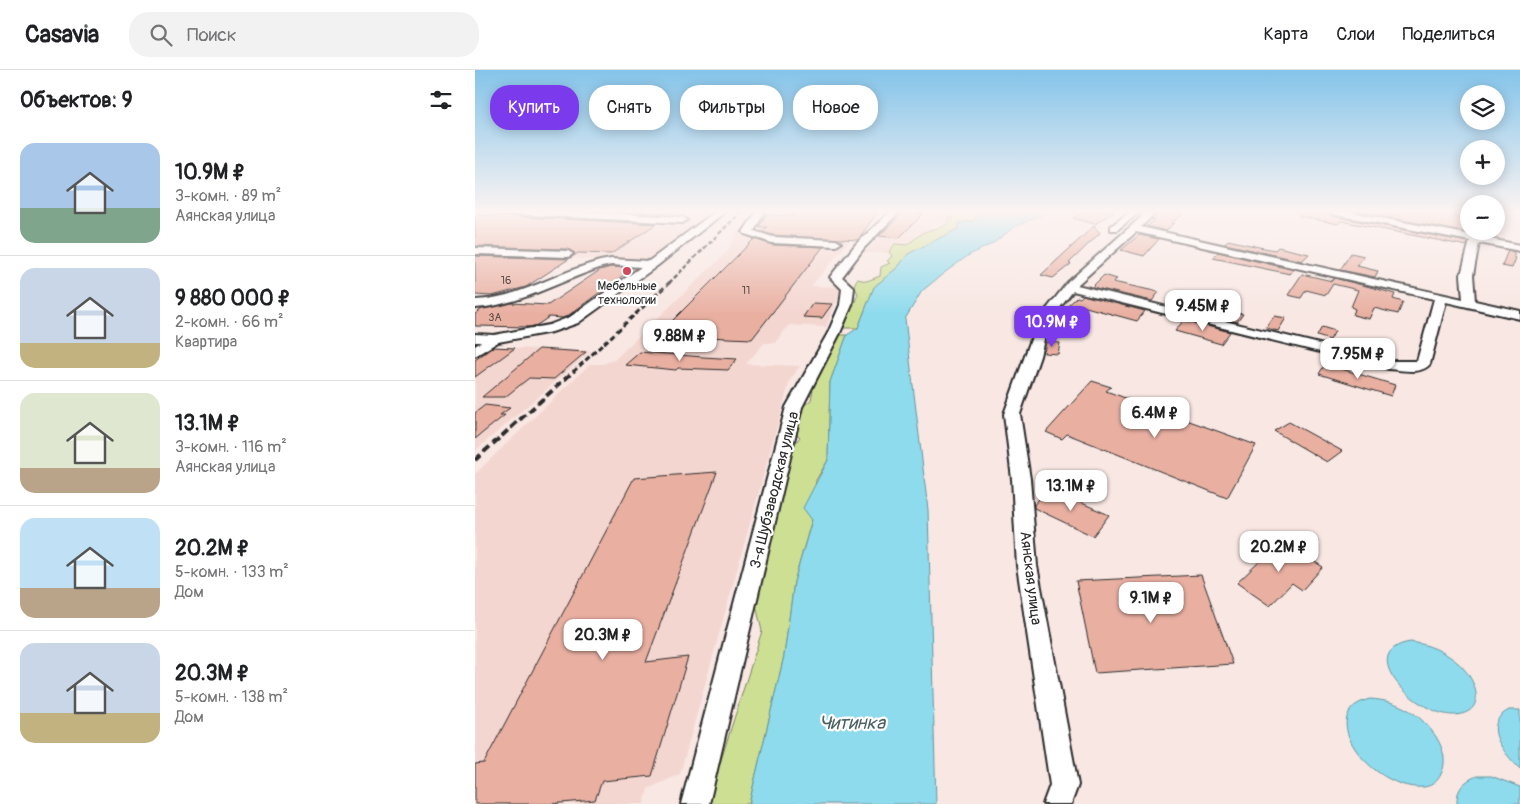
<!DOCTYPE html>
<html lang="ru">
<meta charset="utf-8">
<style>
body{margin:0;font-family:Pangolin,sans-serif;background:#f2f2f2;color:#202124;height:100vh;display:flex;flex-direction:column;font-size:19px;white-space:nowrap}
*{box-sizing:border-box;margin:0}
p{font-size:16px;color:#757577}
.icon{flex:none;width:28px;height:28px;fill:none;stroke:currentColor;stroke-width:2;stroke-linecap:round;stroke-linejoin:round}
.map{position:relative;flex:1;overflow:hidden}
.panel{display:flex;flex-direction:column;background:#fff;width:475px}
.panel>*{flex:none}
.banner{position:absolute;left:15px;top:15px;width:475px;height:45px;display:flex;gap:10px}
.buttons{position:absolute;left:985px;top:15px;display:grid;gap:10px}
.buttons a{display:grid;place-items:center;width:45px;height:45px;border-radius:50%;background:#fff;box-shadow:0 2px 12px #0003;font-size:25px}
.price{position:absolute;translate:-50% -42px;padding:0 11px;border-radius:10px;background:#fff;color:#222;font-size:16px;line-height:32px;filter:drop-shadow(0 1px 2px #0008)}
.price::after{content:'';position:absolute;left:50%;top:30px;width:15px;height:11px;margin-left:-8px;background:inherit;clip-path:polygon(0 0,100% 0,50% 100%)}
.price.on{background:#7c3aed;color:#fff}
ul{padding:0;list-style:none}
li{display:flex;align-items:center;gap:15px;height:125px;padding:0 20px}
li+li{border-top:1px solid #e0e0e0}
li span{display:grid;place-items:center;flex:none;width:140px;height:100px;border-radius:15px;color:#555}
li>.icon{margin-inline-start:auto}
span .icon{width:60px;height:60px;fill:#fffc;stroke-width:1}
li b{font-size:21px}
h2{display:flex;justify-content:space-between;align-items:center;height:60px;padding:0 20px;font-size:21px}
.pill{padding:0 18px;border-radius:20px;background:#fff;box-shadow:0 2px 12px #0003;font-size:18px;line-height:45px}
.pill.on{background:#7c3aed;color:#fff}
header{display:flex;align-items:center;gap:30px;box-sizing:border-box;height:70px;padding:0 25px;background:#fff;border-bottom:1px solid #e0e0e0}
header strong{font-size:24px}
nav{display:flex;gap:28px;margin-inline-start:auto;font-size:18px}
.search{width:350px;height:45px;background:#f2f2f2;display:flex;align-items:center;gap:12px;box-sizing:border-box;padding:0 18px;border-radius:20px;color:#757577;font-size:19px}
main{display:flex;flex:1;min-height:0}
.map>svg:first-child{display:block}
.built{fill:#f4d6d0}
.green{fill:#cddf93;stroke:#7c855f}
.water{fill:#8edbed;stroke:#66959f}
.building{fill:#e9b0a2;stroke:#2b2b2b}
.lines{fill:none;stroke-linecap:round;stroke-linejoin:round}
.minor-casing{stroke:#2b2b2b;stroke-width:4}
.minor{fill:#fff;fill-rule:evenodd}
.rail-far2{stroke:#2b2b2b;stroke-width:2.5;stroke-dasharray:4.5 2.5;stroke-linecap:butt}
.rail-far1{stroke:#2b2b2b;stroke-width:3;stroke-dasharray:5.5 3;stroke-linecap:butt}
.rail{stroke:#2b2b2b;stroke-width:4;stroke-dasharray:8 4;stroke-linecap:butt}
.poi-dot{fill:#d1495b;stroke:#fff;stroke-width:2}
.labels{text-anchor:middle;stroke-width:4.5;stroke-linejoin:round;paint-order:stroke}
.far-number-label{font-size:11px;fill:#5a4c49}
.far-poi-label{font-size:12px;fill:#2b2b2b;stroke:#fff}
.street-label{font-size:15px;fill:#2b2b2b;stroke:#fff}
.near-water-label{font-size:19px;font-style:italic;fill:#496065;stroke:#fff}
</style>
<header>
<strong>Casavia</strong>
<div class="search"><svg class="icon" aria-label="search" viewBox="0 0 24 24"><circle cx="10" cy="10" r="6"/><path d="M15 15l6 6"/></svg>Поиск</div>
<nav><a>Карта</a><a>Слои</a><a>Поделиться</a></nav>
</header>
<main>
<section class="panel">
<h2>Объектов: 9<svg class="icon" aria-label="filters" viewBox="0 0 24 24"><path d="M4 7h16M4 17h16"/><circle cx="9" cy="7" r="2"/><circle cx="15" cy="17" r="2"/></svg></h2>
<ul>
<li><span style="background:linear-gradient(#a9c7e8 65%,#7fa58c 0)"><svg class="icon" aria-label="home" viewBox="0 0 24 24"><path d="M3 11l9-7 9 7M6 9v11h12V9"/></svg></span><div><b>10.9M ₽</b><p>3-комн. · 89 m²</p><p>Аянская улица</p></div></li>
<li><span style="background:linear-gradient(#c9d6e8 75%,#c2b280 0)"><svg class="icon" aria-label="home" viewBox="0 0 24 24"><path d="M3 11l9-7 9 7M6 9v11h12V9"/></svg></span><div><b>9 880 000 ₽</b><p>2-комн. · 66 m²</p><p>Квартира</p></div></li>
<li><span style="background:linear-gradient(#dfe7d0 75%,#b9a48a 0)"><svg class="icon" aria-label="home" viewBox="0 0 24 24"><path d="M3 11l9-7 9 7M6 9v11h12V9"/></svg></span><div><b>13.1M ₽</b><p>3-комн. · 116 m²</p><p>Аянская улица</p></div></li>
<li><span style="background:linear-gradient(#bfe0f5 70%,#b9a48a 0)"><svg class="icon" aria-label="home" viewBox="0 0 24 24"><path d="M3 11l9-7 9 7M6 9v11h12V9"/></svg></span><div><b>20.2M ₽</b><p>5-комн. · 133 m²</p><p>Дом</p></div></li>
<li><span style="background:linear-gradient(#c9d6e8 70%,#c2b280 0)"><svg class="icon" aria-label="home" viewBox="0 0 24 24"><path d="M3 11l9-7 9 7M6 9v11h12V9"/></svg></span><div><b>20.3M ₽</b><p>5-комн. · 138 m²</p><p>Дом</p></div></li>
</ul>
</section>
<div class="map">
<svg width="1045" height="734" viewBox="0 0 1045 734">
<rect width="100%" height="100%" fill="#f8e7e3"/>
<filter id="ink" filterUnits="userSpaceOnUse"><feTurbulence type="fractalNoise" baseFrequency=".02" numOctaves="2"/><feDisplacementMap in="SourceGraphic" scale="10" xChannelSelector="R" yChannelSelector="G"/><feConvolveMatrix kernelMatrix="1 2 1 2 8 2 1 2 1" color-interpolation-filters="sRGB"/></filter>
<g filter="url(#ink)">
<path class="built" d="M0,141H242L175,192L0,184Z
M293,141H407L400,151L387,154L385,159L394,160L385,170H375L336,216L367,217L351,257L314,255L300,273H289L271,294L325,296L315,310L205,704L173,719L169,734H0V404L115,294H127L139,290L253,181L262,161L279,157L283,150Z
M430,141L480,142L461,153L432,175L420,174L413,183H389Z
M0,277H17L116,281L0,381Z"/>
<path class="green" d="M493,141H510L504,143L499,151L484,153L483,159L433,184L423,197L399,217L383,258H369L383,224L379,215L382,209L392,211L405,206L406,197L415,193L412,191L417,186L414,182L420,174L432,175L449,162L469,156L474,152L471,150L478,148L472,147L476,145H488Z
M363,265H372L355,312L353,390L341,410L337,449L319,512L309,586L274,734H232L287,561L280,531L316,379L325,367L320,362L325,339L336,330L340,309Z"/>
<path class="water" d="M510,141H575L538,158L517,174L494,185L469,203L447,221L430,249L453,440L461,734H274L309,586L319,512L337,450L328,438L353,390L355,312L372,265L383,258L399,217L423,197L433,184L483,159L484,153L499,151L504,143Z
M935,572C953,574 969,581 983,593C1002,609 1014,644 978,645C942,645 878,582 935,572Z
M895,629C910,630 922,633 935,641C953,652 978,681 966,704C963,711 957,716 949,717C899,722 836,643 895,629Z
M1034,640H1045V699C1029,683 1005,655 1034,640Z
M1002,706H1016L1045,717V734H982C981,719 989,711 1002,706Z"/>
<path class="building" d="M141,141H199L194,144Z
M323,141H403L383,170L298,165L287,162L292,157H284L291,145L319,146Z
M610,141H640L620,154L598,148Z
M687,141L708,144L696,153H699L691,161L672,156L680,150L676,149Z
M824,141H851L857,146L993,172L992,176L866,151L863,154L824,146Z
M880,141H894L925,146L929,141H982L980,146L994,149V163Z
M429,142L448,144L424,168L404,166Z
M0,145L86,149L181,154L136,184L103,183L51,217L17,226L0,225V186L93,189L100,183L93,179L0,176Z
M619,156L625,163L594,193L596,194L578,208L566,205Z
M664,165L684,169L669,186L646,180Z
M279,169L297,175L348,177L277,269L183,265Z
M753,170L784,177L800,180L803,177L834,184L827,191L750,174Z
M1033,180L1039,182V187L1041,188L1037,198L1027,196Z
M743,182L819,200L815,204L738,188Z
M876,183L889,186L882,196L903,201L900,207L865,200Z
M136,197L158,198L94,245L88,248L74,247L62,255L55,257L0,256V244L7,239L36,233L73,235L125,200Z
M827,204L857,211L859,208L895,217L920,224L918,229L928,232L923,244L899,238L894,249L878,245L880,239L876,237L883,220L858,214L851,225L831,220L826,228L813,225Z
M629,205L642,209L638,212L684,222L677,231L617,217Z
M608,225L670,241L662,251L607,236L588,255L576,252L602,227L605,228Z
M338,233L357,234L347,248L328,247Z
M723,233L754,241L768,244L762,252L717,241Z
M799,246L811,248L803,261L791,258Z
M709,250L755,262L746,274L700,261Z
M847,257L860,261L855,270L842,266Z
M571,272L585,273L583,284L569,283Z
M18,277L40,278L0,307V290Z
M64,279L111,282L79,309L54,308L30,327H7Z
M165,282L228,287L262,289L253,300L203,298L201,300L150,295Z
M850,294L920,315L916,326L844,304Z
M617,311L636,317L631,321L781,375L752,428L592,364L587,369L571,362Z
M10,335L35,338L25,345H30L0,369V343Z
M814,352L867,381L852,392L799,361Z
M242,402L171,592L213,587L177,706L127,711L120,730L75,734H0V694L9,693L159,408Z
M573,418L634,445L618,466L559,438V435Z
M806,471L848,497L827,520L817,513L795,536L762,513Z
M726,505L758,594L620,603L601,511Z"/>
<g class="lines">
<defs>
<path id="minor" d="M30,141H90L207,147L212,150L207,153L34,144Z
M241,141H251L182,196L103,253L77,262L23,272L0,286V276L6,272H0V264L19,265L74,255L95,247L166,197L136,195L127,197C84,211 46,235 0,238V230C46,228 82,202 125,191L136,189L174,191Z
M282,141H290L279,161L298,167L361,170L366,173L361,176L297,173L270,164L268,162Z
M416,141H425L389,178L367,207L379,218L377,235L365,263L327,337L234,734H206L311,337L353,263L365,235L367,219L355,207L381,174Z
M656,141H666L642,160H636V156Z
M673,141H682L666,157L988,229L986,205L995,171L857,144L853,141H870L996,165L997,161H1007L1005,167L1045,175V181L1004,173L998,205L1000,231L1045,241V249L971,232L955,294C946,305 927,300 914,299L598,221L573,253L565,286L545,344L555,409L562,496L603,715L596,734H568L575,715L542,496L537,409L529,344L563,250L593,212ZM661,162L959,229L942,291H914L602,215Z
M0,178L93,181L98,184L93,187L0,184Z"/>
</defs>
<use href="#minor" class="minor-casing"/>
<use href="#minor" class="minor"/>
<path class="rail-far2" d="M194,213L267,141"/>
<path class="rail-far1" d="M98,302L195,212"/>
<path class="rail" d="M0,390L99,301"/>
</g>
</g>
<linearGradient id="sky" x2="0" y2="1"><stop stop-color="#84c4ea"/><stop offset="0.58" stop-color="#fcf4f2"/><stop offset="1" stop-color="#fcf4f2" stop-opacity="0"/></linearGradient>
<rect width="1045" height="244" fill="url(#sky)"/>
<circle class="poi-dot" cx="152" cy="201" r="5"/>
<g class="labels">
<g class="far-number-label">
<text x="31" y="214">16</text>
<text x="271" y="224">11</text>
<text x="20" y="251">3А</text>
</g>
<g class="far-poi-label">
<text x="152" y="220">Мебельные<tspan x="152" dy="14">технологии</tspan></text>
</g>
<g class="street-label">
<text transform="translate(299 420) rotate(-76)" y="5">3-я Шубзаводская улица</text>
<text transform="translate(556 508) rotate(83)" y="5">Аянская улица</text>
</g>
<g class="near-water-label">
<text x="377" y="659">Читинка</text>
</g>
</g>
</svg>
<div class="buttons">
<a><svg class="icon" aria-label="layers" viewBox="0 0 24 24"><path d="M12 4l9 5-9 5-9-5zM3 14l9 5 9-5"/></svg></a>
<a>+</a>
<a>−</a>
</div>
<b class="price" style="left:728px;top:262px">9.45M ₽</b>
<b class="price on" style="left:577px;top:278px">10.9M ₽</b>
<b class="price" style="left:205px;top:292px">9.88M ₽</b>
<b class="price" style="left:883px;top:310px">7.95M ₽</b>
<b class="price" style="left:680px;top:369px">6.4M ₽</b>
<b class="price" style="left:596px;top:442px">13.1M ₽</b>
<b class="price" style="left:804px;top:503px">20.2M ₽</b>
<b class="price" style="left:676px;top:554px">9.1M ₽</b>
<b class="price" style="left:128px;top:591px">20.3M ₽</b>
<div class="banner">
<a class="pill on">Купить</a>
<a class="pill">Снять</a>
<a class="pill">Фильтры</a>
<a class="pill">Новое</a>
</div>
</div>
</main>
